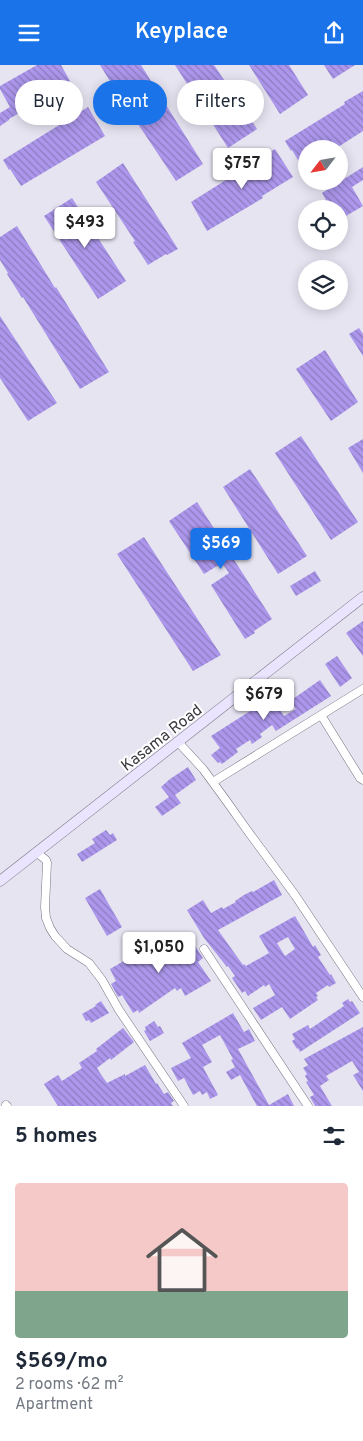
<!DOCTYPE html>
<meta charset="utf-8">
<style>
body{margin:0;font-family:Overpass,sans-serif;background:#f2f2f3;color:#1f2937;height:100vh;display:flex;flex-direction:column;font-size:19px;white-space:nowrap}
*{box-sizing:border-box;margin:0}
p{font-size:16px;color:#747a83}
.icon{flex:none;width:28px;height:28px;fill:none;stroke:currentColor;stroke-width:2;stroke-linecap:round;stroke-linejoin:round}
.map{position:relative;height:1041px;overflow:hidden}
.sheet{display:flex;flex-direction:column;background:#fff;flex:1}
.sheet>*{flex:none}
.top-card{position:absolute;left:15px;top:15px;width:334px;height:45px;display:flex;gap:10px}
.needle{width:32px;rotate:239deg}
.tools{position:absolute;left:298px;top:75px;display:grid;gap:10px}
.tools a{display:grid;place-items:center;width:50px;height:50px;border-radius:50%;background:#fff;box-shadow:0 2px 12px #0003;font-size:25px}
.price{position:absolute;translate:-50% -42px;padding:0 11px;border-radius:5px;background:#fff;color:#222;font-size:16px;line-height:32px;filter:drop-shadow(0 1px 2px #0008)}
.price::after{content:'';position:absolute;left:50%;top:30px;width:15px;height:11px;margin-left:-8px;background:inherit;clip-path:polygon(0 0,100% 0,50% 100%)}
.price.current{background:#1a73e8;color:#fff}
ul{padding:0;list-style:none}
li{display:grid;align-content:center;gap:10px;height:265px;padding:0 15px}
li span{display:grid;place-items:center;height:155px;border-radius:5px;color:#555}
li>.icon{margin-inline-start:auto}
span .icon{width:90px;height:90px;fill:#fffc;stroke-width:1}
li b{font-size:21px}
h2{display:flex;justify-content:space-between;align-items:center;height:60px;padding:0 15px;font-size:21px}
.chip{padding:0 18px;border-radius:22px;background:#fff;box-shadow:0 2px 12px #0003;font-size:18px;line-height:45px}
.chip.current{background:#1a73e8;color:#fff}
header{display:flex;justify-content:space-between;align-items:center;height:65px;padding:0 15px;background:#1a73e8;color:#fff;font-size:22px;font-weight:600}
.map>svg:first-child{display:block}
.building{fill:url(#building-back-hatch);fill-rule:evenodd}
.lines{fill:none;stroke-linecap:round;stroke-linejoin:round}
.street-casing{stroke:#777580;stroke-width:9}
.secondary-casing{stroke:#777580;stroke-width:11}
.street{stroke:#fff;stroke-width:8}
.secondary{stroke:#eae4fe;stroke-width:10}
.labels{text-anchor:middle;stroke-width:4;stroke-linejoin:round;paint-order:stroke}
.street-label{font-size:16px;fill:#3c3b40;stroke:#fff}
</style>
<header><svg class="icon" aria-label="menu" viewBox="0 0 24 24"><path d="M4 6h16M4 12h16M4 18h16"/></svg>Keyplace<svg class="icon" aria-label="share" viewBox="0 0 24 24"><path d="M12 15V3M7 8l5-5 5 5M5 13v7h14v-7"/></svg></header>
<div class="map">
<svg width="363" height="1041" viewBox="0 0 363 1041">
<defs>
<pattern id="building-back-hatch" width="6" height="6" patternUnits="userSpaceOnUse" patternTransform="scale(1.25)"><rect width="6" height="6" fill="#ac97ec"/><path d="M-1 5l2 2M0 0l6 6M5-1l2 2" fill="none" stroke="#8d7cc1"/></pattern>
</defs>
<rect width="100%" height="100%" fill="#e6e4f1"/>
<path class="building" d="M37,0H61L70,16L39,34L40,36L9,54V55L0,61V48L10,42L0,24V21Z
M100,0H141L203,99L176,116L136,56L135,57Z
M175,0H214L257,64L228,83Z
M249,0H289L308,30L280,49Z
M324,0H355L333,14Z
M363,26V66L335,84H306V108L292,85L291,86L285,76L345,39L344,37Z
M88,42L105,71L21,121L10,104L9,105L3,95Z
M275,84L293,112L262,131L263,133L207,166L191,137Z
M123,98L178,184L167,190L166,189L148,200L133,177L135,176L96,117Z
M363,102V115L352,122L363,141L339,155V144H331L322,128Z
M72,133L126,216L98,234L44,151Z
M17,161L55,223L56,222L109,307L80,324L23,232L22,233L7,209L8,208L0,195V172Z
M0,251L57,338L28,356L0,313Z
M359,263L363,269V291L349,269Z
M325,285L358,337L331,356L296,304Z
M301,371L358,457L331,475L275,388Z
M363,374V408L348,383Z
M250,404L307,491L278,509L223,422Z
M197,437L272,554L254,566L255,568L245,574L211,520L229,508L222,498L204,509L169,456Z
M144,472L221,590L193,606L117,489Z
M315,506L321,516L296,531L290,521Z
M363,556V591L346,568Z
M337,591L352,613L340,622L325,599Z
M320,615L331,631L276,666L272,660L260,669L262,672L252,679L250,675L236,684L238,687L222,699L220,697L218,698L211,690L220,683L211,671L258,641L256,637L269,628L284,651L296,644L290,636Z
M188,702L196,715L175,730L181,738L162,751L155,742L169,732L161,722L170,714Z
M106,765L110,770L113,768L117,775L82,797L77,789L95,778L92,774Z
M274,815L282,830L218,865L243,900L244,899L246,901L269,888L259,871L295,851L313,882L315,880L321,890L318,892L330,910L331,909L336,918L329,922L328,920L316,928L318,931L316,932L318,935L290,954L282,942L261,955L253,943L275,930L269,919L265,922L264,920L248,931L245,926L242,928L232,913L235,911L228,901L227,902L204,873L187,845L203,835L211,848L222,842L223,844L236,837L235,836L244,830L252,826L253,827ZM288,872L295,884L285,891L277,878Z
M100,824L122,862L107,871L85,833Z
M188,870L203,893L198,897L211,916L185,931L181,923L177,926L175,923L139,948L138,945L133,948L122,930L118,932L111,919L116,916L110,904L129,893L127,889L138,881L147,894Z
M348,934L350,937L352,936L360,948L300,987L298,983L297,984L292,976L295,974L292,969L308,960L310,964L344,941L342,938Z
M101,936L109,948L91,958L89,955L86,956L82,949L96,941L95,940Z
M233,948L244,967L249,964L255,976L238,984L269,1040L288,1029L294,1041H257L240,1010L231,1015L226,1007L235,1002L231,995L233,994L220,970L202,980L212,997L203,1002L218,1030L210,1034L207,1027L202,1030L200,1026L193,1030L184,1013L178,1016L171,1003L191,993L182,978Z
M154,956L158,962L160,961L164,968L150,976L144,966L146,965L145,962Z
M363,962V1026L353,1010L359,1007L352,996L326,1011L329,1015L320,1021L332,1041H315L310,1032L314,1030L306,1017L308,1016L305,1011L307,1009L303,1003L308,1000L304,994Z
M123,963L134,977L111,995L110,993L97,1003L100,1008L107,1018L125,1009V1011L145,1000L156,1019L157,1018L164,1029L168,1027L174,1036L171,1038L173,1041H58L44,1019L58,1010L62,1016L82,1003L79,998L97,986L96,984Z"/>
<g class="lines">
<defs>
<path id="street" d="M321,650L360,713L363,715
M178,677L203,704L225,734L247,765L295,830L363,932
M213,717L363,624
M36,787L46,795L47,798L45,842L46,853L50,863L55,871L67,884L89,898L102,915L119,945L184,1041
M204,884L308,1041
M6,1040L7,1041"/>
<path id="secondary" d="M0,816L363,532"/>
</defs>
<use href="#street" class="street-casing"/>
<use href="#secondary" class="secondary-casing"/>
<use href="#street" class="street"/>
<use href="#secondary" class="secondary"/>
</g>
<g class="labels">
<g class="street-label">
<text transform="translate(161 672) rotate(-38)" y="6">Kasama Road</text>
</g>
</g>
</svg>
<div class="tools">
<a><svg class="needle" viewBox="-14 -14 28 28"><path d="M0-13l5 13h-10z" fill="#e53935"/><path d="M0 13l5-13h-10z" fill="#747a83"/></svg></a>
<a><svg class="icon" aria-label="locate" viewBox="0 0 24 24"><circle cx="12" cy="12" r="6"/><path d="M12 2v4M12 18v4M2 12h4M18 12h4"/></svg></a>
<a><svg class="icon" aria-label="layers" viewBox="0 0 24 24"><path d="M12 4l9 5-9 5-9-5zM3 14l9 5 9-5"/></svg></a>
</div>
<b class="price" style="left:242px;top:125px">$757</b>
<b class="price" style="left:85px;top:184px">$493</b>
<b class="price current" style="left:221px;top:505px">$569</b>
<b class="price" style="left:264px;top:656px">$679</b>
<b class="price" style="left:159px;top:909px">$1,050</b>
<div class="top-card">
<a class="chip">Buy</a>
<a class="chip current">Rent</a>
<a class="chip">Filters</a>
</div>
</div>
<section class="sheet">
<h2>5 homes<svg class="icon" aria-label="filters" viewBox="0 0 24 24"><path d="M4 7h16M4 17h16"/><circle cx="9" cy="7" r="2"/><circle cx="15" cy="17" r="2"/></svg></h2>
<ul>
<li><span style="background:linear-gradient(#f6c9c9 70%,#7fa58c 0)"><svg class="icon" aria-label="home" viewBox="0 0 24 24"><path d="M3 11l9-7 9 7M6 9v11h12V9"/></svg></span><div><b>$569/mo</b><p>2 rooms · 62 m²</p><p>Apartment</p></div></li>
</ul>
</section>
